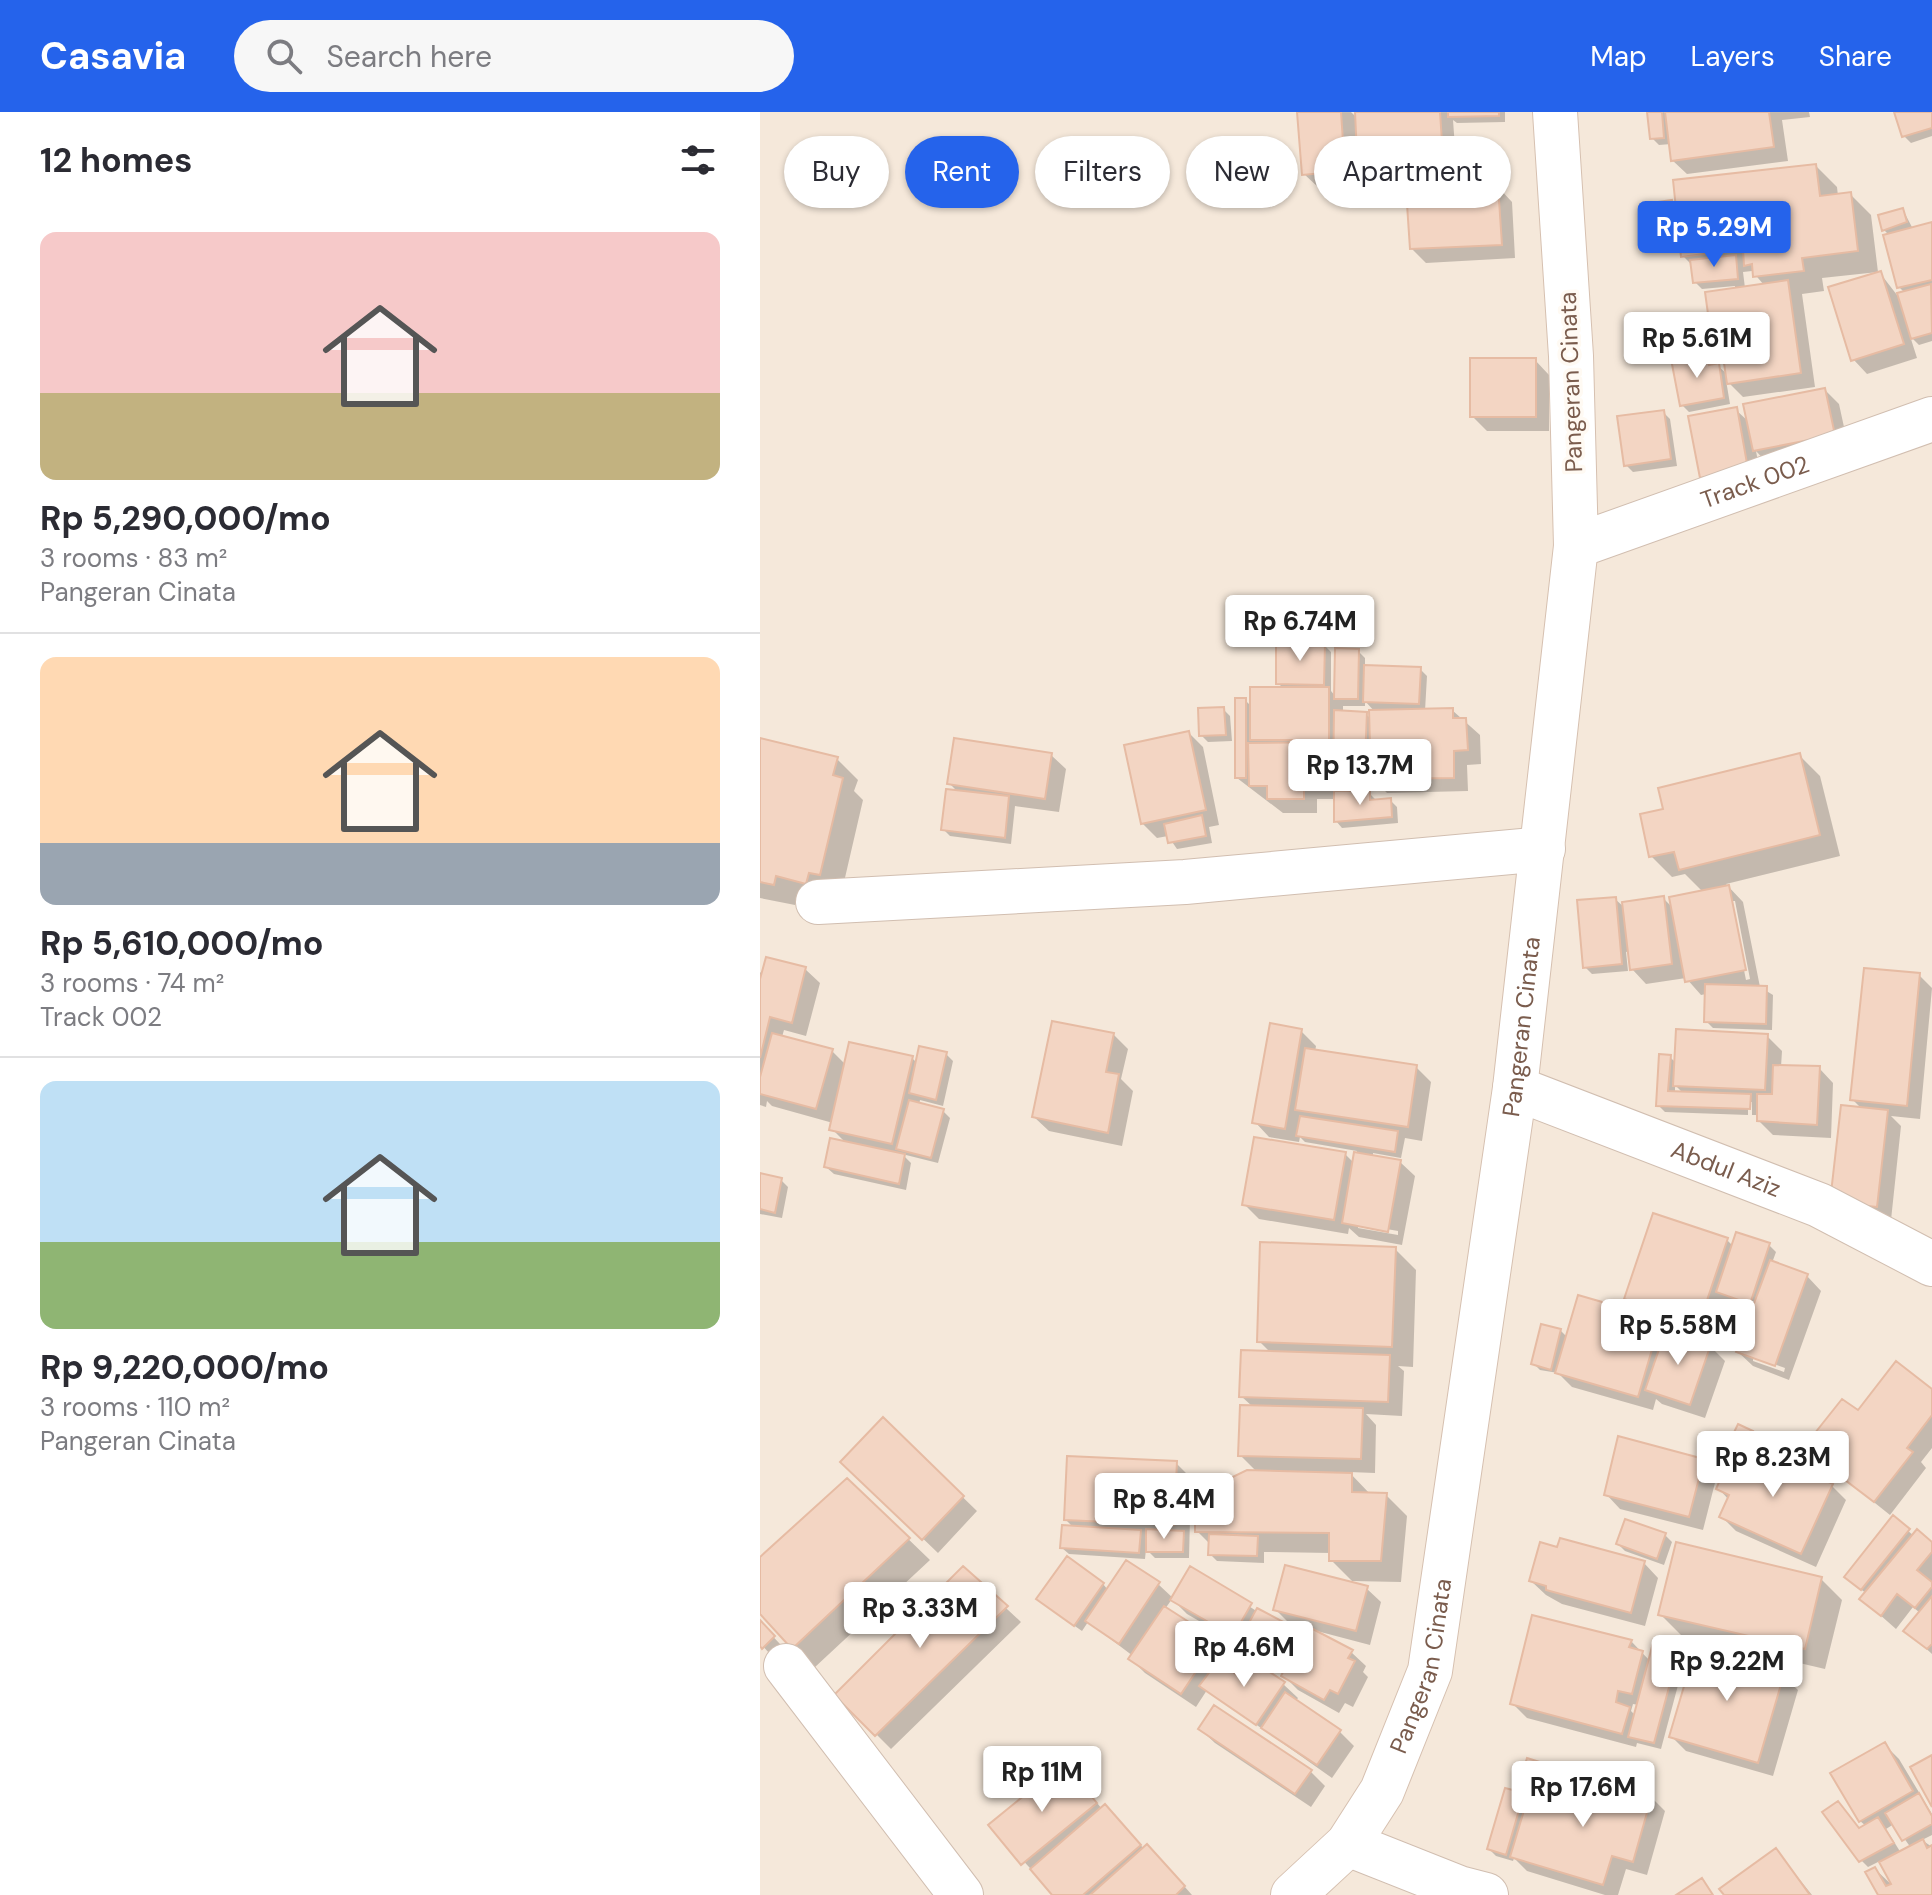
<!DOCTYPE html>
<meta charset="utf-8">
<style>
body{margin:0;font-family:"DM Sans",sans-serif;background:#f7f7f7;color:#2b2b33;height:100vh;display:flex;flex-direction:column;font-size:30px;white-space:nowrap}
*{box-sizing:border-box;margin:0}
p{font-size:26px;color:#7c7c81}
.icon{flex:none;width:44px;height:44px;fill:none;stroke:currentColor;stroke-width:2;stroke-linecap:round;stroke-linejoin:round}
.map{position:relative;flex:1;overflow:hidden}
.drawer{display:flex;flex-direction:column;background:#fff;width:760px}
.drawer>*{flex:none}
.hud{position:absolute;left:24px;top:24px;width:760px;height:72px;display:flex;gap:16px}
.price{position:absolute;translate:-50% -68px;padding:0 18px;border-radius:8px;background:#fff;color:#222;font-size:26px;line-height:52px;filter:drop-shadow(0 2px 4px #0008)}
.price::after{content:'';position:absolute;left:50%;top:48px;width:24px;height:18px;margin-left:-12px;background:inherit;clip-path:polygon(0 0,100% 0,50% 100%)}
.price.active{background:#2563eb;color:#fff}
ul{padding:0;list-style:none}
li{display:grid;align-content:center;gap:16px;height:424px;padding:0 40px}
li+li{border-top:2px solid #e1e1e2}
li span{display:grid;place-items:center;height:248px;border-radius:16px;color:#555}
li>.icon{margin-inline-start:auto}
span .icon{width:144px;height:144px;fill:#fffc;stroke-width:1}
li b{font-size:34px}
h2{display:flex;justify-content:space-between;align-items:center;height:96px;padding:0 40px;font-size:34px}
.tag{padding:0 28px;border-radius:36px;background:#fff;box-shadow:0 2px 6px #0004;font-size:28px;line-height:72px}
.tag.active{background:#2563eb;color:#fff}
header{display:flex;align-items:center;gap:48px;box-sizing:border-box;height:112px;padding:0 40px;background:#2563eb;color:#fff}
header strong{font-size:38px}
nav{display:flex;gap:44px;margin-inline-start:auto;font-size:28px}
.search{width:560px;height:72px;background:#f7f7f7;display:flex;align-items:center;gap:20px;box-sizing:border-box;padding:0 28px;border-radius:44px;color:#7c7c81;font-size:30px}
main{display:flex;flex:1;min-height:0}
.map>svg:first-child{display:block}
.residential{fill:#f5e8da}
.shadow{fill:#0003;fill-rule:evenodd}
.building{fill:#f3d5c3;stroke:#e6bba3;stroke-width:2}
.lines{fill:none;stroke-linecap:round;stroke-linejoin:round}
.street-casing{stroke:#d1beb0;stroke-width:46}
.secondary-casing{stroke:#d6c0b0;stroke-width:46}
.street{stroke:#fff;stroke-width:44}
.secondary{stroke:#fff;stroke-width:44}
.labels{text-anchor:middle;stroke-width:7;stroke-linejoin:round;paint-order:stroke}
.street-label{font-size:24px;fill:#7a5c4d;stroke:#fffaf3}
</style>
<header>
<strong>Casavia</strong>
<div class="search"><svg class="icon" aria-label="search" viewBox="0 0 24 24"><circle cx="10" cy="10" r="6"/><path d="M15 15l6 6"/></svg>Search here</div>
<nav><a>Map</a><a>Layers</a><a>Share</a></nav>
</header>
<main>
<section class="drawer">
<h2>12 homes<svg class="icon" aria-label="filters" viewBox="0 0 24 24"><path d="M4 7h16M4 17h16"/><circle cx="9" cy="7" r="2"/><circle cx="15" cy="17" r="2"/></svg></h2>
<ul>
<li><span style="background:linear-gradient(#f6c9c9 65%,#c2b280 0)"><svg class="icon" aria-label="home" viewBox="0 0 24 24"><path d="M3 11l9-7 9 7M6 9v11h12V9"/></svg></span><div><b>Rp 5,290,000/mo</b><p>3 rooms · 83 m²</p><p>Pangeran Cinata</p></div></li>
<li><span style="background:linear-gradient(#ffd9b3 75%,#9aa5b1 0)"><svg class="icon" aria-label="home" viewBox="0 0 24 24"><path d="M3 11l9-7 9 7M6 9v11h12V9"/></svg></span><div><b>Rp 5,610,000/mo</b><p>3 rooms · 74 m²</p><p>Track 002</p></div></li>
<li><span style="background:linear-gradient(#bfe0f5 65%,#8fb573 0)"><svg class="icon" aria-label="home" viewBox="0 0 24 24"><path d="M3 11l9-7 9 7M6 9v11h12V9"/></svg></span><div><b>Rp 9,220,000/mo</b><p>3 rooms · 110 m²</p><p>Pangeran Cinata</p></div></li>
</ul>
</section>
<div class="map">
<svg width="1172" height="1783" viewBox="0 0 1172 1783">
<rect width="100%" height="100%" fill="#fdf6ec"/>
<path class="residential" d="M0,0H1172V1783H0Z"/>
<path class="shadow" d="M539,0H591L597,6V0H745V10L697,11L693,8L698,77L738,75L752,90L755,146L666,151L652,137L648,77L615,79L598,62L599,73L559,76L544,62Z
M889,0H1049L1050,5L1022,8L1028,49L927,62L912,48L911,32L899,33L892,26Z
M1137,0H1172V24L1151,31L1144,24Z
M1056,54L1077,75L1078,84L1090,82L1111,103L1118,160L1062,166L1064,179L1042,182L1055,275L983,285L966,268L970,292L929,300L922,293L946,243L968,263L966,255L956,245L975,178V174L942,177L935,170L933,154L923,144L922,131H908L901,124L912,90L918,97ZM992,159L1004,173L985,176L983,160Z
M1143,98L1153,117L1172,112V229L1159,233L1150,224L1157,246L1107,262L1093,247L1120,161L1137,183L1145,181L1139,175L1129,123L1124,118Z
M775,248L789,263V319H727L712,304Z
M1065,278L1079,292L1089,338L1009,353L996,339L1002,371L956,380L941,365L976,298L989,310Z
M903,300L910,307L917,354L873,360L866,353Z
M564,533L571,540V579L576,585L598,539L605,546V555L660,557L667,564L665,599L692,598L720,623L721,652L707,653L708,679L627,681L611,664L610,682L616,688H630L637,695L638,711L582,716L576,709V687H557V701H523L477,666L485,588L492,595L524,577L518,571ZM605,589L615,600L611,607L606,602L583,601V594H605Z
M463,597L470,604L472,629L448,630L441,623Z
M429,621L443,635L459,713L449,715L452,731L417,737L408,724L397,726L382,711Z
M0,628L77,647L98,668L94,679L103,688L81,783L67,791L37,784L35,793L0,786Z
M291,643L306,657L299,700L255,694L251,732L190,724L183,717L198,680L189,671Z
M1039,643L1060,664L1080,744L966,772L983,790L1000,875L1013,883L1012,918L953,916L946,909V882L941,883L926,866L886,872L872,857L870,839L866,840L868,859L832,862L825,855L855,787L865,796L903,786L913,796L943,780L925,762L912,765L891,744L906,698ZM970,789H975L990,867L986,868Z
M45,857L60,871L46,924L24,918L22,925L72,939L86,953L152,946L157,951L186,942L193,949L183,994L160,988L159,993L183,999L190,1006L178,1051L142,1042L151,1051L146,1078L74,1062L66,1055L86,1031L72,1017L73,1011L12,994L7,989L6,995L0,993V860L3,863Z
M1159,863L1172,876L1160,1007L1131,1004L1141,1014L1131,1108L1086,1104L1102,997L1092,987Z
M541,919L556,934L555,940L656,955L671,970L662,1029L645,1026L641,1046L613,1041V1045L640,1050L655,1064L642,1133L599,1125L589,1116L588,1122L499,1107L485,1093L585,1042L594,1051L597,1039L545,1030L540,1025L539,1030L509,1025L495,1010ZM598,1112L638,1119V1123L598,1116Z
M353,922L368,937L361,967L373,979L362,1034L289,1019L274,1005Z
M1007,924L1022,939L1021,955L1059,956L1073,971L1071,1026L1013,1023L999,1009V1003H992V990H988V1003L905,1000L898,993L910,945L916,951ZM915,973L924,982L915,981Z
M0,1063L21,1068L28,1075L22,1106L0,1102Z
M967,1128L973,1134L1009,1133L1016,1140L1012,1151L1047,1164L1061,1179L1029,1268L993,1254L978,1240L994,1197L966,1187L953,1225L898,1206L912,1221L950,1234L965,1249L945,1306L902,1292L896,1287L893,1298L812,1275L798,1261L780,1258L773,1251L800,1218L808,1226L884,1204L867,1186ZM993,1244L1025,1256L1024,1260L993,1249Z
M635,1137L656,1158L653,1255L638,1254L644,1259L642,1304L606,1302L616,1313L615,1361L589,1360L611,1383H626L647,1404L641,1470L592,1469L571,1448V1441L504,1440V1451L457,1449L450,1442V1432L437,1419L444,1381L497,1360L480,1343L493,1295L481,1284L511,1241L499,1229Z
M1172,1279V1336L1161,1350L1166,1356L1130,1403L1046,1336L1098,1301Z
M123,1308L217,1399L178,1441L83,1350Z
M979,1315L999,1328L994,1338L1072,1374L1086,1388L1056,1455L976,1419L962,1405L969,1388L959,1377L984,1356L965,1343Z
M943,1348L957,1363L943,1418L860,1397L846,1382Z
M416,1351L431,1366L429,1446H395L386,1437L385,1447L309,1442L302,1436L314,1416L306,1408Z
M87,1368L170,1448L54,1556L0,1499V1448Z
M1133,1406L1154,1424L1172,1432V1542L1146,1518L1160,1501L1153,1495L1136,1517L1102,1487L1107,1482L1094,1472Z
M905,1423L912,1430L904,1453L865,1439L858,1432Z
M799,1437L884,1451L898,1466L885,1514L802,1492L786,1483L771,1469Z
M204,1457L261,1510L131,1637L77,1583Z
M431,1457L498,1500L545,1524L548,1517L530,1512L515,1497L606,1476L621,1490L610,1533L553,1518L591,1540L606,1554L603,1560L608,1565L593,1595L585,1591L579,1601L538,1578L523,1563L525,1559L427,1502L412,1487L405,1497L456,1529L470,1544L462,1555L477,1566L523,1572L538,1586L535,1590L580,1620L594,1634L572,1666L447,1578L436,1595L385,1561L371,1547L373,1544L328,1510L322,1519L286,1494L343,1472L348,1478L398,1472L414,1487Z
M1061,1467L1082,1488L1065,1557L997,1541L1015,1561L1023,1564L1038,1578L1013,1664L926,1639L911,1624L965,1547L968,1534L921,1523L900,1502Z
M0,1511L20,1532L10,1542L0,1531Z
M871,1529L890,1549L918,1540L925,1547L901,1637L877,1631L876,1635L767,1606L752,1591ZM873,1592L879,1593L876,1604L871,1599Z
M455,1595L551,1660L565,1674L551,1695L455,1631L440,1617Z
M1125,1633L1139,1647L1172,1702V1723L1162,1728L1172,1735V1783H1121L1115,1757L1135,1776L1120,1749L1108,1755L1101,1748L1099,1718L1106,1714L1100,1709ZM1134,1712L1151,1736L1141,1741L1126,1717Z
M804,1659L813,1668L891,1685L905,1699L887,1763L866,1757L858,1783H845L767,1759L754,1746L753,1749L736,1744L729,1737L763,1683L769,1689L804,1698L806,1692L767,1681L760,1674Z
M318,1668L342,1697L359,1709L384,1737L402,1749L432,1783H295L231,1714Z
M1016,1738L1052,1783H966Z"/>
<path class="building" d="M537,0H581L585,59L542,63Z
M595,0H680L684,60L598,65Z
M688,0H739V4L688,5Z
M887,0H902L904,26L890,27Z
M905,0H1009L1014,35L911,49Z
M1134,0H1172V16L1142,25Z
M1056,52L1060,84L1091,80L1098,139L1042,146L1044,159L993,165L992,152L984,154L983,137L921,145L913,68Z
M738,73L742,133L650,137L646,77Z
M912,88L916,124L899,125L897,90Z
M1143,96L1147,110L1122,119L1118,103Z
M1172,110V168L1137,176L1123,123Z
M976,143L978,167L933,171L930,148Z
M1121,159L1144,232L1091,249L1068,175Z
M1028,168L1041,261L967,272L963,244L954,246L945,180Z
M1171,172L1172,221L1151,227L1137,181Z
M947,241L949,253L959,251L964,286L920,294L911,247Z
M710,246H776V305H710Z
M1065,276L1075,323L993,339L983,292Z
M977,295L988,357L940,366L928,304Z
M904,298L911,347L864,354L857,304Z
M516,530L565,531L564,573L516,572Z
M575,536L599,537L598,587H574Z
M604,553L661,555L659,592L603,590Z
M490,575H569V628H490Z
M475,586H486V666H475Z
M464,595L466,623L439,624L438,596Z
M693,596V606H706L708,638L694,639V666L611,667L609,598Z
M574,598L607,600L604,673L573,672Z
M429,619L446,698L381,712L364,633Z
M0,626L78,645L73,663L83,666L60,763L49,761L46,772L16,764L14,773L0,770Z
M194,626L292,641L285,687L187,672Z
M566,630V673H544V687H507V674H489L488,631Z
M1040,641L1060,723L919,758L914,740L889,745L880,702L903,697L898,676Z
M186,677L249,684L245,726L181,718Z
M574,679H610V688L631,686L632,705L574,710Z
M442,703L446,724L408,731L404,712Z
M969,773L986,858L925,870L909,785Z
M904,784L912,852L870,858L862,790Z
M856,785L862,852L823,856L817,788Z
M6,845L46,855L32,911L10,905L0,946V867Z
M1104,856L1160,861L1147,994L1090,988Z
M945,872L1007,874L1006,912L944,910Z
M292,909L354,921L346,960L359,962L348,1021L272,1005Z
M510,911L542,917L525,1017L492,1011Z
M916,917L1008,922L1005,978L913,974Z
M12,921L73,937L56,997L0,982V965Z
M89,930L153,944L132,1032L69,1018Z
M159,934L187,940L176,988L149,981Z
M545,936L657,953L648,1015L535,998Z
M899,942L911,943L908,979L991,982L990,997L896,994Z
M1013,953L1060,954L1057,1013L997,1009V982H1012Z
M149,988L184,997L171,1046L136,1037Z
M1081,993L1128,998L1117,1095L1070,1090Z
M540,1004L638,1019L635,1040L536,1024Z
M494,1025L586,1040L574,1108L482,1093Z
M70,1026L145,1042L139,1072L64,1055Z
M594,1040L641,1048L628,1120L582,1111Z
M0,1061L22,1066L15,1101L0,1097Z
M893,1101L968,1126L939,1212L864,1187Z
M976,1120L1010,1131L990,1192L956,1180Z
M500,1130L636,1135L632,1235L497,1230Z
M1010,1148L1048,1162L1015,1254L976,1240Z
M818,1183L901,1207L878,1285L795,1261Z
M781,1212L801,1217L791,1258L771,1252Z
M906,1217L951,1232L930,1293L885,1278Z
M481,1238L630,1243L628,1290L479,1285Z
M1136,1249L1172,1277V1303L1147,1336L1153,1340L1114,1390L1043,1336L1082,1287L1098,1298Z
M480,1293L603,1296L601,1347L478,1344Z
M123,1305L204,1384L162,1428L80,1350Z
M978,1312L993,1319L978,1351L963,1343Z
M858,1324L944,1347L929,1405L844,1383Z
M992,1335L1073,1372L1041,1442L959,1405L969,1383L956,1377L967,1352L981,1358Z
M307,1344L417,1349L414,1413L304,1408Z
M487,1358L592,1361V1380L627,1381L621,1449H569V1421L435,1420V1379H444Z
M87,1366L150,1426L32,1537L0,1502V1445Z
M1133,1403L1150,1417L1101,1478L1084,1465Z
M865,1407L906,1421L897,1447L856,1432Z
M302,1413L381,1418L379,1441L300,1436Z
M386,1417L424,1419L423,1440H386Z
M1157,1417L1172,1430V1440L1157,1458L1172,1470V1475L1155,1496L1137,1482L1121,1504L1099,1487Z
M449,1422L498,1424L497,1444L448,1443Z
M800,1426L885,1449L871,1501L786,1478V1474L769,1469L780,1430L797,1435Z
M916,1430L1062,1465L1045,1537L898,1503Z
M307,1444L344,1471L314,1514L276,1487Z
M366,1448L400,1470L359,1532L325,1509Z
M525,1453L608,1474L596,1519L513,1498Z
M203,1454L248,1494L115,1624L74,1583Z
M430,1454L492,1491L473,1524L410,1488Z
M1172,1484V1532L1167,1537L1143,1519Z
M404,1494L457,1528L421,1582L368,1547Z
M497,1496L544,1521L547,1514L593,1538L588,1546L595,1549L578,1582L570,1578L564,1588L521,1564L526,1554L479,1529Z
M772,1503L872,1528L869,1535L883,1539L872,1582L858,1579L856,1590L870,1595L862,1622L750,1592Z
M0,1508L15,1524L2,1537L0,1534Z
M893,1531L919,1538L894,1631L868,1625Z
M967,1532L1002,1543L998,1555L1024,1562L998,1651L909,1625L935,1537L964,1545Z
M488,1546L525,1570L496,1613L439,1574L458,1549L477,1563Z
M525,1580L581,1618L557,1653L501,1616Z
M454,1593L552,1658L535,1682L438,1617Z
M1125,1630L1153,1679L1099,1710L1070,1661Z
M1172,1643V1695L1150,1655Z
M767,1646L805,1658L798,1686L758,1675Z
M304,1651L337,1691L261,1753L228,1713Z
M814,1661L892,1683L873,1750L852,1744L843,1773L750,1745L768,1685L803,1695Z
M745,1676L764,1681L746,1743L727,1737Z
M1159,1681L1172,1704V1712L1142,1729L1125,1701Z
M1078,1689L1099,1716L1118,1705L1134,1731L1099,1750L1062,1700Z
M345,1692L381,1733L323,1783H292L270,1757Z
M1163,1727L1167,1736L1172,1733V1783H1118L1105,1760L1115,1755L1126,1774L1131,1772L1119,1750Z
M387,1732L425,1774L416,1783H330Z
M1016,1736L1050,1783H964L959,1777Z
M942,1766L953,1783H916Z"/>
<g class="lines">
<defs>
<g id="street">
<path id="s1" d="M816,434L1172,307"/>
<path d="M58,790L425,770L783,737"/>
<path id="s2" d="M755,976L1059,1093L1172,1152"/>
<path d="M26,1554L201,1783"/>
<path d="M588,1732L699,1776L726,1783"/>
</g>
<g id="secondary">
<path id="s3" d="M533,1783L588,1732L622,1679L670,1559L755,976L816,434L811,244L795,0"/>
</g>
</defs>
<use href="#street" class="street-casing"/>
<use href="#secondary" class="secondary-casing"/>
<use href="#street" class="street"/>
<use href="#secondary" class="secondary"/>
</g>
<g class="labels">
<g class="street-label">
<text transform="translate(811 270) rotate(-92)" y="8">Pangeran Cinata</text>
<text dy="8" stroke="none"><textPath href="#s1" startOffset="190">Track 002</textPath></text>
<text dy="8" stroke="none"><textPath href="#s3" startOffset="918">Pangeran Cinata</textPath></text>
<text dy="8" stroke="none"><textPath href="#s2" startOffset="226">Abdul Aziz</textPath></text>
<text dy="8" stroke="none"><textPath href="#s3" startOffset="270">Pangeran Cinata</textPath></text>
</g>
</g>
</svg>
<b class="price active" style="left:954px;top:157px">Rp 5.29M</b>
<b class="price" style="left:937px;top:268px">Rp 5.61M</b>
<b class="price" style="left:540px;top:551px">Rp 6.74M</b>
<b class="price" style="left:600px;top:695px">Rp 13.7M</b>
<b class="price" style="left:918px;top:1255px">Rp 5.58M</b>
<b class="price" style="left:1013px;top:1387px">Rp 8.23M</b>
<b class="price" style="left:404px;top:1429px">Rp 8.4M</b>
<b class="price" style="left:160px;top:1538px">Rp 3.33M</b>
<b class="price" style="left:484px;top:1577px">Rp 4.6M</b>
<b class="price" style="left:967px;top:1591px">Rp 9.22M</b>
<b class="price" style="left:282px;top:1702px">Rp 11M</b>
<b class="price" style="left:823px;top:1717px">Rp 17.6M</b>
<div class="hud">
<a class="tag">Buy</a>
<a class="tag active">Rent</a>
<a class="tag">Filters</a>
<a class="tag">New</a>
<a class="tag">Apartment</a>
</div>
</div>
</main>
